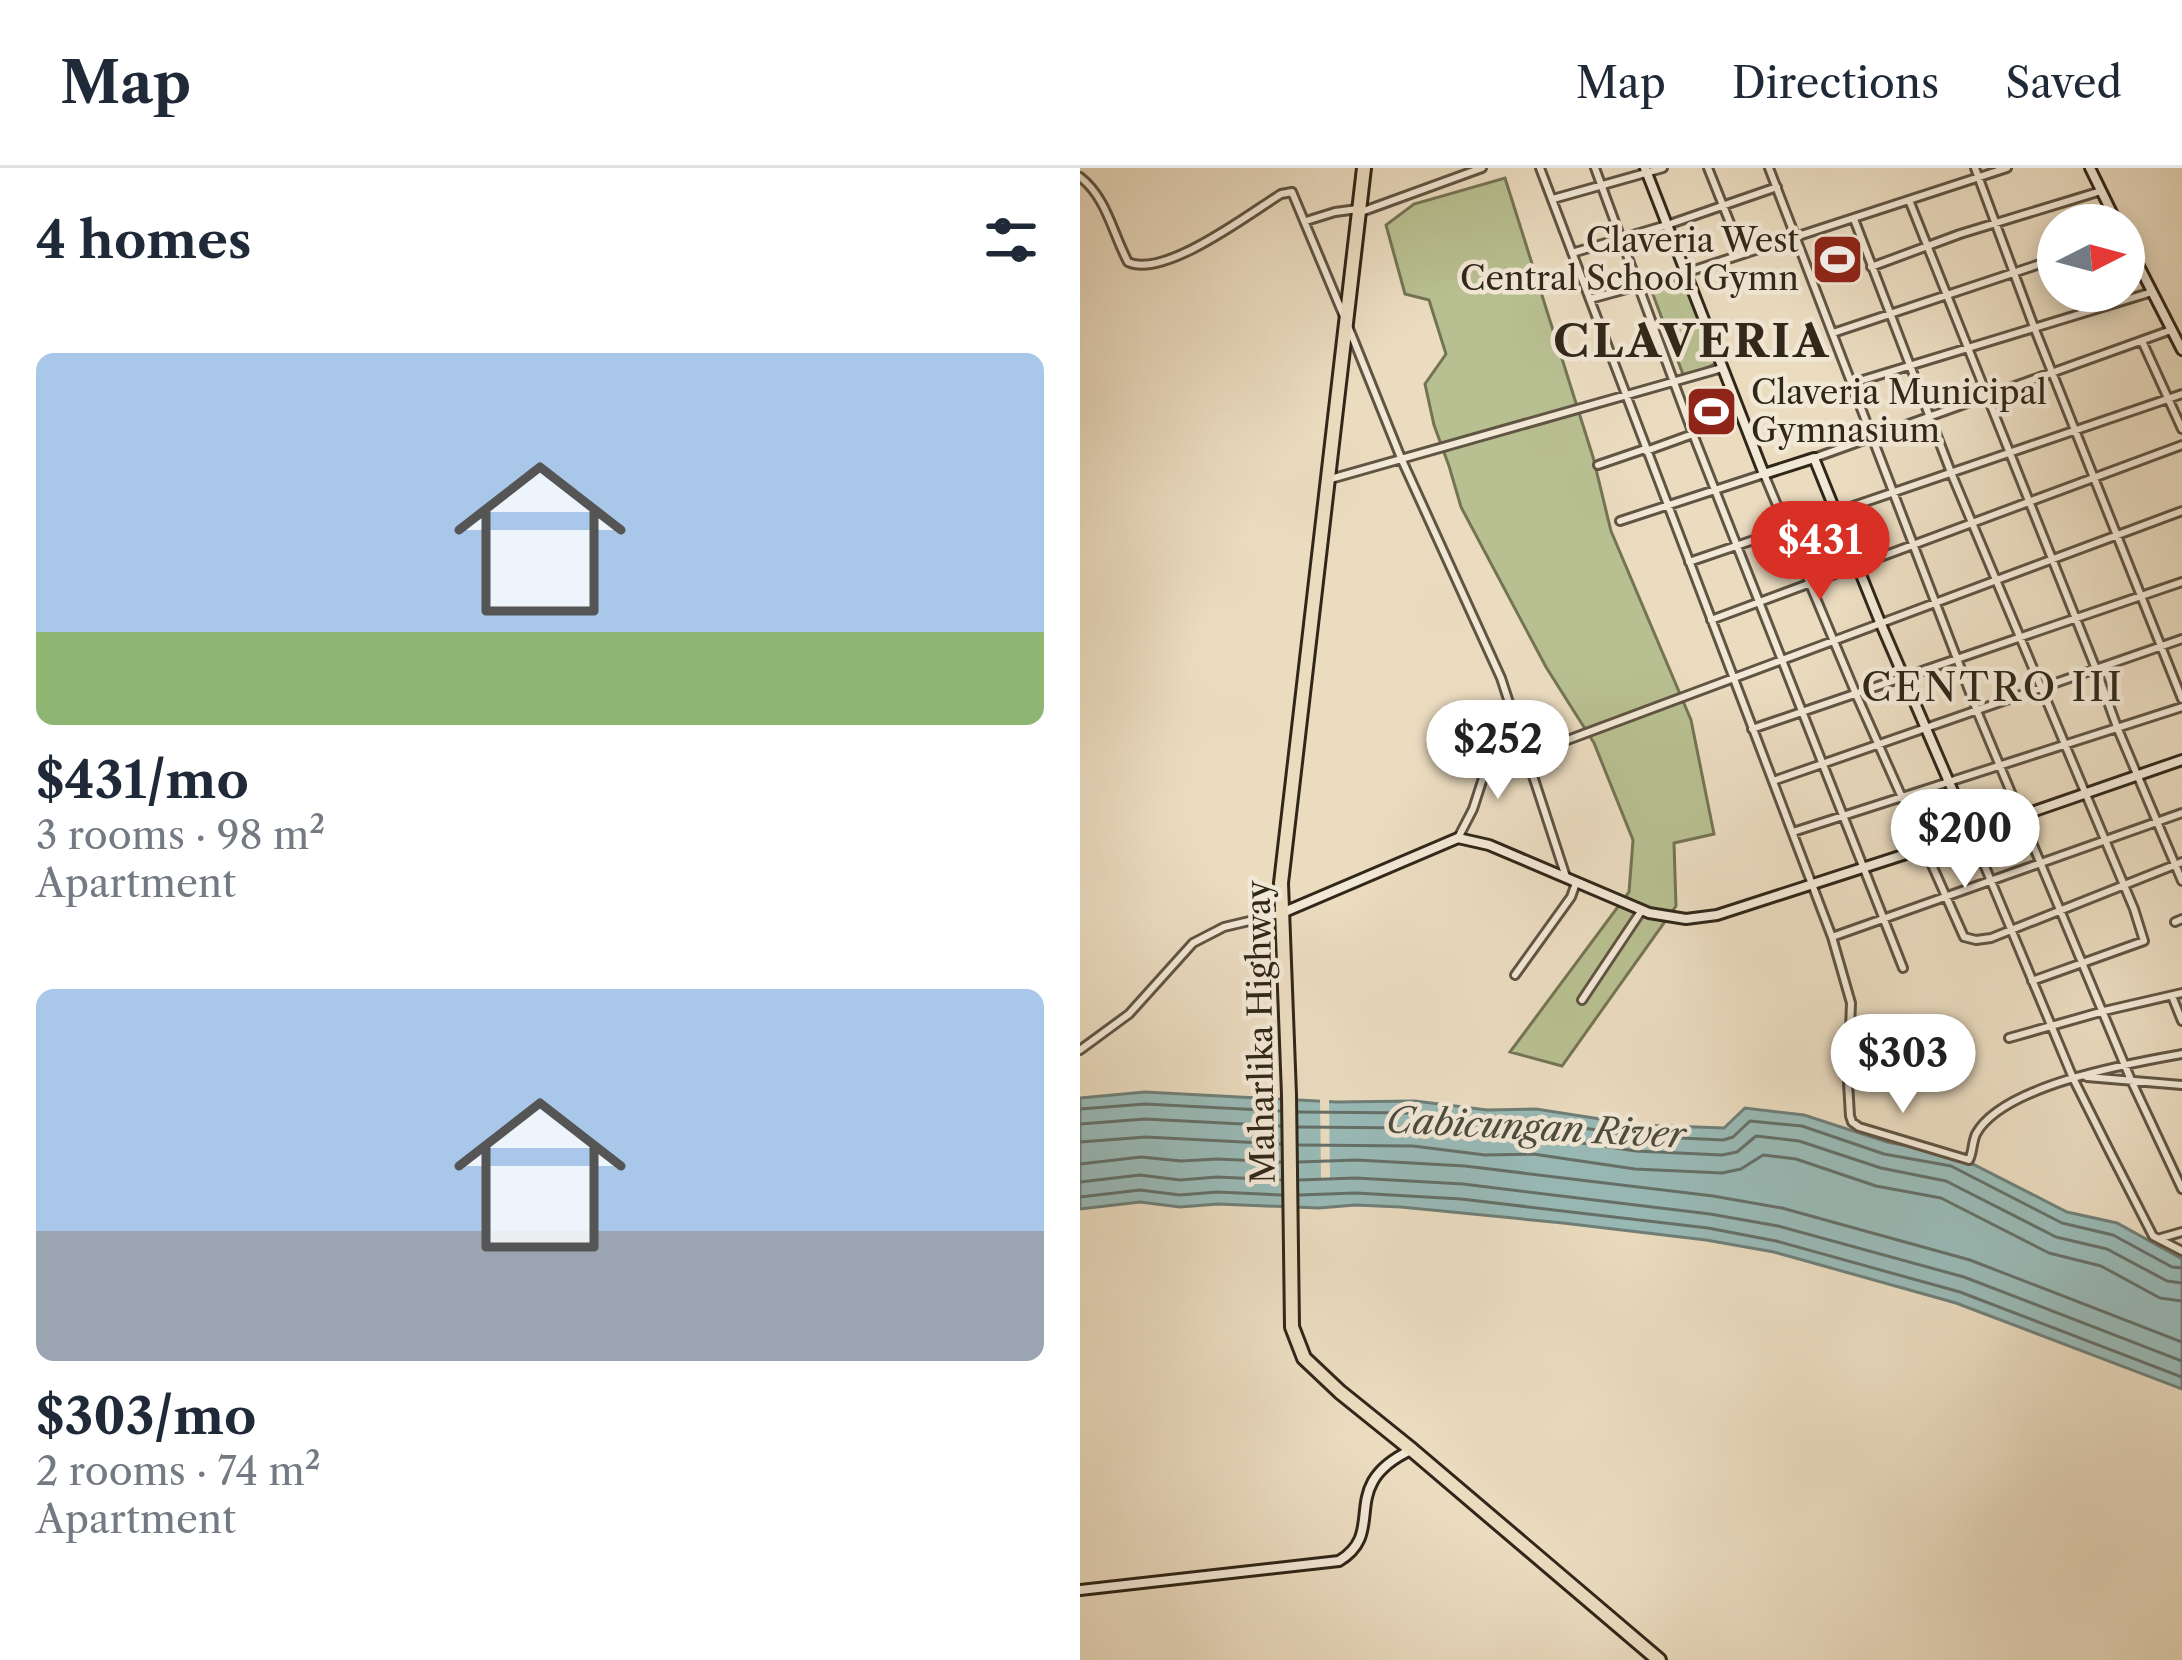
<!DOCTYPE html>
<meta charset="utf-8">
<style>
body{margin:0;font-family:"Libre Caslon Text",serif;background:#f6f6f7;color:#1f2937;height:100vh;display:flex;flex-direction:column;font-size:45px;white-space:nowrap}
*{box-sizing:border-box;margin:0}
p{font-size:39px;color:#747a83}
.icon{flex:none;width:66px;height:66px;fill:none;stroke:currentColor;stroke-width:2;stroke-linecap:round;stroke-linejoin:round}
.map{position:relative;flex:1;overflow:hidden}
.side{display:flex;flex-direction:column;background:#fff;width:1080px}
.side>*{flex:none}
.needle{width:78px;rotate:84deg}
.fabs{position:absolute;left:957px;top:36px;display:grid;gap:24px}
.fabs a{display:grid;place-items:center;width:108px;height:108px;border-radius:50%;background:#fff;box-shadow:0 6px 18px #0003;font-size:60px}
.price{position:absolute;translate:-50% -102px;padding:0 27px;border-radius:42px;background:#fff;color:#222;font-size:39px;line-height:78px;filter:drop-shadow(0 3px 6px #0008)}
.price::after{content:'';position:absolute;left:50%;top:72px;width:36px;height:27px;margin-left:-18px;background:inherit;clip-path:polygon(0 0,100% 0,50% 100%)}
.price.selected{background:#d93025;color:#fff}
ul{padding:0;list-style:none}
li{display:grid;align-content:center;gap:24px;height:636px;padding:0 36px}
li span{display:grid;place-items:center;height:372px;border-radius:18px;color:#555}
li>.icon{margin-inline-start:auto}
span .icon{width:216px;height:216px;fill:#fffc;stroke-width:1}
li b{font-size:51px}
h2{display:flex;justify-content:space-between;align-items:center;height:144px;padding:0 36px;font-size:51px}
header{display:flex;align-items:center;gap:72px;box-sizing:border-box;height:168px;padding:0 60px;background:#fff;border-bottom:3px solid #e0e1e3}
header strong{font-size:57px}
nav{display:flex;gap:66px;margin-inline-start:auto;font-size:42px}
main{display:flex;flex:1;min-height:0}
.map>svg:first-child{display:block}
.green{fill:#b8c091;stroke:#747455;stroke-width:3}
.water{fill:#99bab7;stroke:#6f7f78;stroke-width:3}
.pier{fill:#ebdcc0}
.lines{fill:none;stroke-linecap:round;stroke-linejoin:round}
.shore{stroke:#657068;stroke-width:3}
.street-casing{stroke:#605443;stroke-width:12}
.secondary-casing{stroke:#312719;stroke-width:14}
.highway-casing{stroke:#312719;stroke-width:18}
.street{stroke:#f2e8d6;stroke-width:6}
.secondary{stroke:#f2e8d6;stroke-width:8}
.highway{stroke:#ebdcc0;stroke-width:12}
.labels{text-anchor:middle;stroke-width:9;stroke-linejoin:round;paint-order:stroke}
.poi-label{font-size:33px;fill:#312719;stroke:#f2e8d6;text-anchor:end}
.street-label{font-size:33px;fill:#312719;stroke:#f2e8d6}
.water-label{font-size:36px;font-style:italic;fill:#4b4c40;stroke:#f2e8d6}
.quarter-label{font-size:39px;letter-spacing:3px;fill:#312719;stroke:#f2e8d6}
.district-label{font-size:45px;font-weight:bold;letter-spacing:3px;fill:#312719;stroke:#f2e8d6}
</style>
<header>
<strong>Map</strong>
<nav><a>Map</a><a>Directions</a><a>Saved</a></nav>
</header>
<main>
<section class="side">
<h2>4 homes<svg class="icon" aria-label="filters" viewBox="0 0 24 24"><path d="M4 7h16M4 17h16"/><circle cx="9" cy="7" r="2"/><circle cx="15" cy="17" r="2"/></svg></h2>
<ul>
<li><span style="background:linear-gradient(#a9c7e8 75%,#8fb573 0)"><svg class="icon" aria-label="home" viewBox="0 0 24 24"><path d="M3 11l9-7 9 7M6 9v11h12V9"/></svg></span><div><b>$431/mo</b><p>3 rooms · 98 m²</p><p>Apartment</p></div></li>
<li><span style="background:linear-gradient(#a9c7e8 65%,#9aa5b1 0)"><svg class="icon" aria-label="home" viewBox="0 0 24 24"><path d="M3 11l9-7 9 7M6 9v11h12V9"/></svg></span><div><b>$303/mo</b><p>2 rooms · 74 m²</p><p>Apartment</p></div></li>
</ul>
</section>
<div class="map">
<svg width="1102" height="1492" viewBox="0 0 1102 1492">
<rect width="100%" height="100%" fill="#ebdcc0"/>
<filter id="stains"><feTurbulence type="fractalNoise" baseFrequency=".00167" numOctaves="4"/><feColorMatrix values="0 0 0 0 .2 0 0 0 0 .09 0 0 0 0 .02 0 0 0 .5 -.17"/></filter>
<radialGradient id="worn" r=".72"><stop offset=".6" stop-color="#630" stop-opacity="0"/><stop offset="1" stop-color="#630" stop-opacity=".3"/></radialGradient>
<path class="green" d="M425,10L513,289L531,363L611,552L634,666L594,675L596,738L482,898L430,884L549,724L553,672L514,575L466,499L381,339L369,298L354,257L345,216L366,186L349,132L325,126L306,57L334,36Z
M604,112L636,196L604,209L572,124Z"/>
<path class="water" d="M65,924L256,934L335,933L407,942L456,941L559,957L644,960L665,940L724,947L807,974L875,987L987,1044L1037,1055L1102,1091V1221L876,1135L694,1084L626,1072L483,1055L321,1039L275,1037L239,1040L138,1036L100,1039L60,1034L0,1041V930Z"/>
<path class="pier" d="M240,930H249L250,1011H241Z"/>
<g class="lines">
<path class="shore" d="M0,941L65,936L200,943
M218,944L335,945L407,954L455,953L558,968L643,972L653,969L670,953L722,958L804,986L871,998L982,1055L1033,1067L1092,1099L1102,1100
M0,956L65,951L200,958
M218,959L334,960L406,969L454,968L556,983L642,987L657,984L676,968L719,973L801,1000L866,1013L976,1069L1027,1081L1087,1113L1102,1115
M0,974L66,969L201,976
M219,977L333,978L405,987L453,986L555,1001L642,1005L661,1001L683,987L716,991L796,1018L861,1030L969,1085L1021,1098L1080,1130L1102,1133
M219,994L277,992L385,998L633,1028L702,1040L890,1092L1102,1174
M0,996L61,989L101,993L137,991L201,994
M219,1012L276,1010L383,1016L630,1046L698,1058L884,1109L1102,1193
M0,1014L60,1007L100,1012L137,1009L201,1012
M219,1027L276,1025L381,1031L628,1060L696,1073L880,1124L1102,1209
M0,1029L60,1022L100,1027L137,1024L201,1027"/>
<defs>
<path id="street" d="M460,0L752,769
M515,0L613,266L823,800
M628,0L662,85
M689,0L897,543L1051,912L1102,1021
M895,0L954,159L1102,531
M0,9C27,30 32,64 48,94C84,111 169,46 201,26L212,24L263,146
M473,31L583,0
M829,32L1016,501L1037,559L1102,713
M281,44L402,0
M774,51L872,307L1054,741L1064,773L952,813
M226,53L255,44L278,41
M492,85L587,57L697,19
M791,99L880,66L1021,23
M510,131L605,105L927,0
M268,158L321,290L421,510L486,709
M753,165L978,90
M1062,173L1102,261
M773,215L1072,124
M566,283L613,266
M734,290L1091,162
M518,297L565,281
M247,312L642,200
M540,353L684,306L776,526L884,769L896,772L911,770L1102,694
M609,394L1102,226
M631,452L1102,277
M672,561L1102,414
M693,613L1102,471
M1102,645L752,769L771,835L768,914L770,948L772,954L779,959L889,992C893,984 892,975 896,966C923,917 1051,895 1102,886
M713,664L1102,539
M891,665L993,910L1027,978L1073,1068L1102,1083
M378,670L393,641L403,610L423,596L1102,343
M1095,754L1102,751
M435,807L491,729L496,715
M1092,828L1102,853
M502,832L562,742
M929,870L1024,843L1102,825
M0,882L49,846L113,775L144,759L199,746
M1007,909L1102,917
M1081,1070L1102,1064"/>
<path id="secondary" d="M565,0L684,306L734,290L800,454L891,665
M1010,0L1038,57
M1044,69L1102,182
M202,745L378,670L409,677L569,745L606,751L637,747L891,665L1102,592
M0,1422L259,1393C309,1363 255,1318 331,1282"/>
<path id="highway" d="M284,0L201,715L209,927L212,1159L224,1190L260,1224L332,1282L579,1492"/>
</defs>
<use href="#street" class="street-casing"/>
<use href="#secondary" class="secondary-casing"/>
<use href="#highway" class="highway-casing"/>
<use href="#street" class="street"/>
<use href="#secondary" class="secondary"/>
<use href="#highway" class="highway"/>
</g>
<defs>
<symbol id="stadium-square" viewBox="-11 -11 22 22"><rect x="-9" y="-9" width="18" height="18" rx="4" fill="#8f2418" stroke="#f2e8d6"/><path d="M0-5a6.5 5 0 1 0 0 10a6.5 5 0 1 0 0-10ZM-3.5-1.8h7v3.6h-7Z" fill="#fff"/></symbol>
</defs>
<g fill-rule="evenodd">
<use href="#stadium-square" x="728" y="62" width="59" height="59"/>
<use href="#stadium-square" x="602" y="214" width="59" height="59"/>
</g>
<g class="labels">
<g class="poi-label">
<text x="719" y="84">Claveria West<tspan x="719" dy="38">Central School Gymn</tspan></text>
<text x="671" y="236" text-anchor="start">Claveria Municipal<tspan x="671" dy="38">Gymnasium</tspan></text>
</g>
<g class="street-label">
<text transform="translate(180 864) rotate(-91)" y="12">Maharlika Highway</text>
</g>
<g class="water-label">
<text transform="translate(456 959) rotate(3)" y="13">Cabicungan River</text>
</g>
<g class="quarter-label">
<text x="913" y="533">CENTRO III</text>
</g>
<g class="district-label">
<text x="612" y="189">CLAVERIA</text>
</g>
</g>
<rect width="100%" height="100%" filter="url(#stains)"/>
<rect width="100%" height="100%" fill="url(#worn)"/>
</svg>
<div class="fabs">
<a><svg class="needle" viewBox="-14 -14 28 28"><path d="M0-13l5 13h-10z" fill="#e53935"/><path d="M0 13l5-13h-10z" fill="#747a83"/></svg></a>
</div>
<b class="price selected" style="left:740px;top:435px">$431</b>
<b class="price" style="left:418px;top:634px">$252</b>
<b class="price" style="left:885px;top:723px">$200</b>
<b class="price" style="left:823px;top:948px">$303</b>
</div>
</main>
